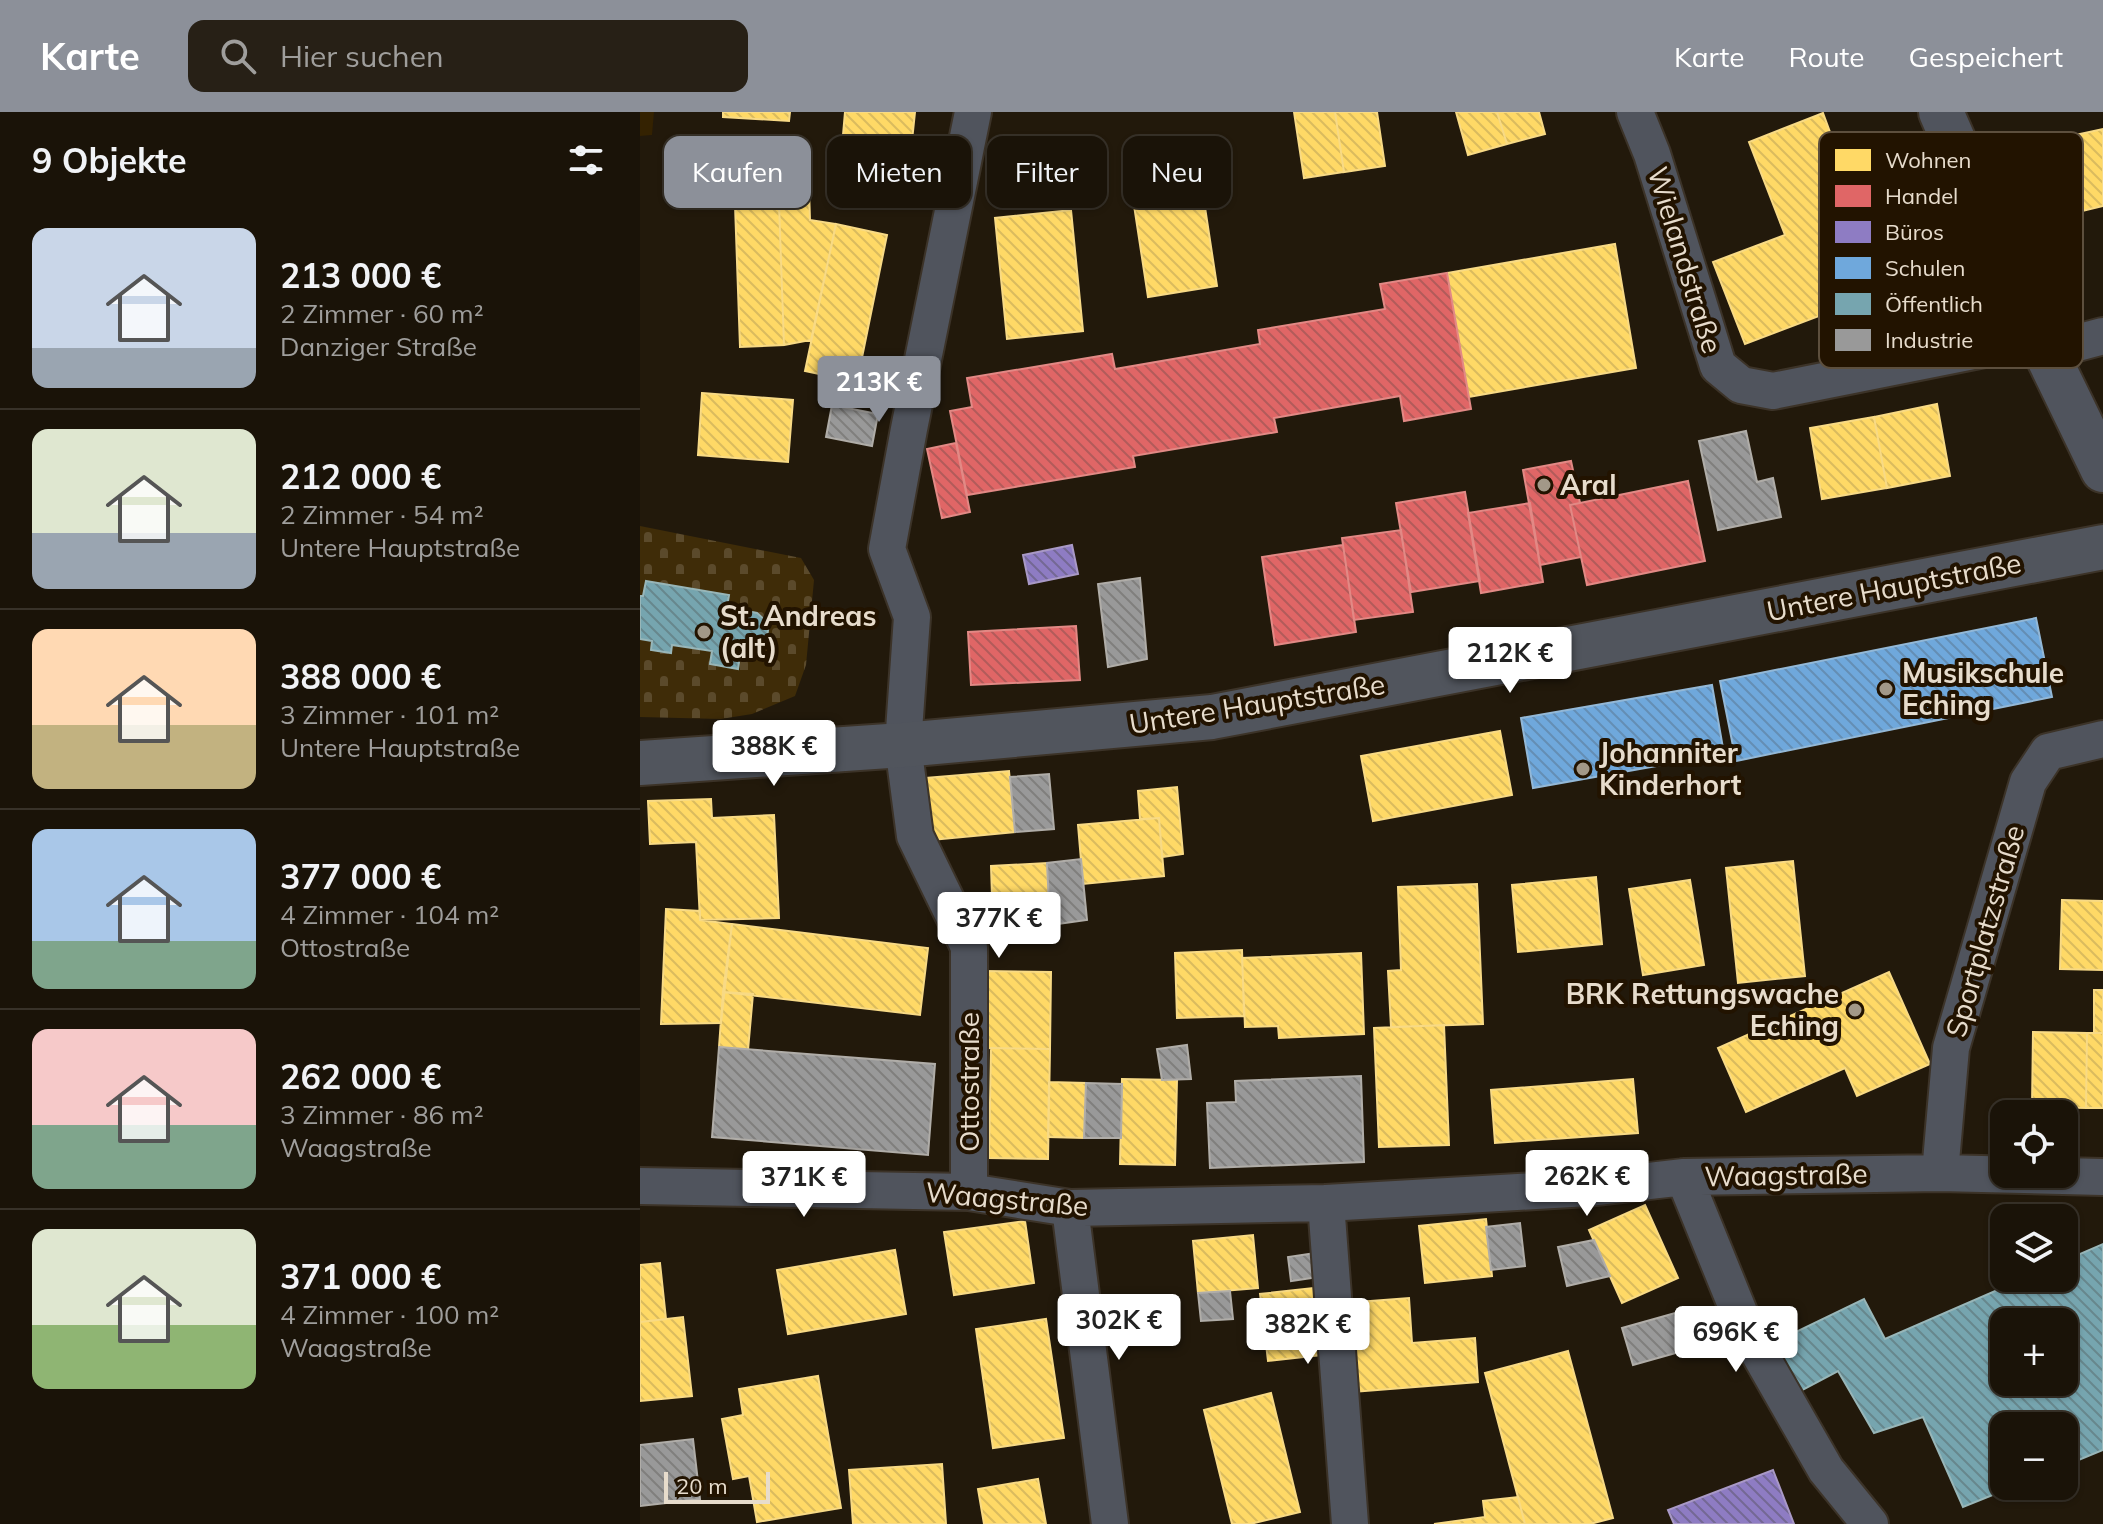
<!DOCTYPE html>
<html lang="de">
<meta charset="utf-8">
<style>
body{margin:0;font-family:Mulish,sans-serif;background:#272016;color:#f1f3f6;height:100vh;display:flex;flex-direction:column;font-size:30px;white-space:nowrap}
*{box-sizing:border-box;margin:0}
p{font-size:26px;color:#9f9e9c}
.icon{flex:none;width:44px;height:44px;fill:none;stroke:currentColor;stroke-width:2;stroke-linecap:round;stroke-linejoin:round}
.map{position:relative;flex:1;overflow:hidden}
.panel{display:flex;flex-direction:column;background:#1a1308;width:640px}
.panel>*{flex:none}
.banner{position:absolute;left:24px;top:24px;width:760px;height:72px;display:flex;gap:16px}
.buttons{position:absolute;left:1350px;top:988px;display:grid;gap:16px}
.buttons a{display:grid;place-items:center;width:88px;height:88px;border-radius:16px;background:#1a1308;box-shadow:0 2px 6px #0004,0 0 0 2px #383229;font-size:40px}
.scale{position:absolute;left:24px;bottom:20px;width:106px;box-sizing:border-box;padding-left:8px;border:4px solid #e7dccc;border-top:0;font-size:22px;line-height:28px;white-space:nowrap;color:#e7dccc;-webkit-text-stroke:6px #221300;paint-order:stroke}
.price{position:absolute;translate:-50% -68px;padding:0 18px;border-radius:8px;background:#fff;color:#222;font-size:26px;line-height:52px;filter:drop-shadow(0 2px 4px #0008)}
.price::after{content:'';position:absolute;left:50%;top:48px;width:24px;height:18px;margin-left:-12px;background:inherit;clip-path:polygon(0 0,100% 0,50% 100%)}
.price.active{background:#8c9099;color:#fff}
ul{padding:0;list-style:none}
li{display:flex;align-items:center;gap:24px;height:200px;padding:0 32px}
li+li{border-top:2px solid #383229}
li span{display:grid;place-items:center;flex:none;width:224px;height:160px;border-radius:16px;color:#555}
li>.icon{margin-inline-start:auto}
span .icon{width:96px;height:96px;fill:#fffc;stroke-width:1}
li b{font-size:34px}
h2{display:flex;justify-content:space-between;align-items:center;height:96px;padding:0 32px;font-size:34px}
.tag{padding:0 28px;border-radius:16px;background:#1a1308;box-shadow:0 2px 6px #0004,0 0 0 2px #383229;font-size:28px;line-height:72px}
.tag.active{background:#8c9099;color:#fff}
header{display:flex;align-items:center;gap:48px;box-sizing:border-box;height:112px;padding:0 40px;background:#8c9099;color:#fff}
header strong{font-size:38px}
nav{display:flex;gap:44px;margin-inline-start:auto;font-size:28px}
.search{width:560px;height:72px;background:#272016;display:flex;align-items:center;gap:20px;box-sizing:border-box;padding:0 28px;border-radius:16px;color:#9f9e9c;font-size:30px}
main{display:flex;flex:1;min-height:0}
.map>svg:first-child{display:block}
.built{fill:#342201}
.cemetery{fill:url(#cemetery-stones)}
.homes{fill:url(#homes-back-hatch);stroke:#f8da85;stroke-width:2}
.shops{fill:url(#shops-back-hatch);stroke:#e28985;stroke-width:2}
.offices{fill:url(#offices-back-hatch);stroke:#a999c6;stroke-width:2}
.schools{fill:url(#schools-back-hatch);stroke:#93b8d7;stroke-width:2}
.public{fill:url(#public-back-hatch);stroke:#98b6b8;stroke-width:2;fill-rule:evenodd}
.industry{fill:url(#industry-back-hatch);stroke:#b0ada8;stroke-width:2}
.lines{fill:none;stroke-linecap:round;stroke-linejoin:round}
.minor-casing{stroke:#3c3328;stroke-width:40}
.tertiary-casing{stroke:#3c3328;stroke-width:48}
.secondary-casing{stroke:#3c3328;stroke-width:48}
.minor{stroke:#50545d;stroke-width:36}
.tertiary{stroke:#50545d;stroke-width:44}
.secondary{stroke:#51555d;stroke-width:44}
.poi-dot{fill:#a29888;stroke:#221300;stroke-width:3}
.labels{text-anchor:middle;stroke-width:8;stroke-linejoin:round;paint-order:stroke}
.street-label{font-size:28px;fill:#e7dccc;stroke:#221300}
.poi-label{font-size:28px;font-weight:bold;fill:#e7dccc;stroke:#221300;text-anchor:start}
.key{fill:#221300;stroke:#5d4f3d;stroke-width:2}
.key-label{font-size:22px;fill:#e7dccc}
</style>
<header>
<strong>Karte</strong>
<div class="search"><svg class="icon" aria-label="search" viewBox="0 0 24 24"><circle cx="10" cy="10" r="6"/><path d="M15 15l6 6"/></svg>Hier suchen</div>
<nav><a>Karte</a><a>Route</a><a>Gespeichert</a></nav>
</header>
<main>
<section class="panel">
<h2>9 Objekte<svg class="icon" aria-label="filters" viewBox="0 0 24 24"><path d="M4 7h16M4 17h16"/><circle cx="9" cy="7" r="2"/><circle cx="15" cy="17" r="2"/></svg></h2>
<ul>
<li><span style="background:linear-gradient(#c9d6e8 75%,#9aa5b1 0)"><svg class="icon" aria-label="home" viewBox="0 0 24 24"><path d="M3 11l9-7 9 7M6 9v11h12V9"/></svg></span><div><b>213 000 €</b><p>2 Zimmer · 60 m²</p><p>Danziger Straße</p></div></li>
<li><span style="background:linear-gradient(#dfe7d0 65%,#9aa5b1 0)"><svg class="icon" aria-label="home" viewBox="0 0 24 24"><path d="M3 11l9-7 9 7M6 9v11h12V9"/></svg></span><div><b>212 000 €</b><p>2 Zimmer · 54 m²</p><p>Untere Hauptstraße</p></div></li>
<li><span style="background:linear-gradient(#ffd9b3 60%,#c2b280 0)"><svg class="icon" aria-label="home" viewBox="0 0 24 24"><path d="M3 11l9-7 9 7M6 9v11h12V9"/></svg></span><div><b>388 000 €</b><p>3 Zimmer · 101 m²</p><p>Untere Hauptstraße</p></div></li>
<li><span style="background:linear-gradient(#a9c7e8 70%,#7fa58c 0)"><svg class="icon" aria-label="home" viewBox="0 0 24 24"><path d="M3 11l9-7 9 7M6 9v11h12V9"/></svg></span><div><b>377 000 €</b><p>4 Zimmer · 104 m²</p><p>Ottostraße</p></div></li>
<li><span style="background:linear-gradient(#f6c9c9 60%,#7fa58c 0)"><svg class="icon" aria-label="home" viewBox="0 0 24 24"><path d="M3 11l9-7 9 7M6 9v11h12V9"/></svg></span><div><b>262 000 €</b><p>3 Zimmer · 86 m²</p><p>Waagstraße</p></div></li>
<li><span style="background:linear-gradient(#dfe7d0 60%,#8fb573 0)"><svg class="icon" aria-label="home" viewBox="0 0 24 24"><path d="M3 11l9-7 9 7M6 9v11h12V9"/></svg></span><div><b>371 000 €</b><p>4 Zimmer · 100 m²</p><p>Waagstraße</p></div></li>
</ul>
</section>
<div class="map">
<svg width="1463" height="1412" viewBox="0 0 1463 1412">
<defs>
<pattern id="cemetery-stones" width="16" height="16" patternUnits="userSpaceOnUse" patternTransform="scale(2)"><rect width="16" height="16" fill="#3f2c08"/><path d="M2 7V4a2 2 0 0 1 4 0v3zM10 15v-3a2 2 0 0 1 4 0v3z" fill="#5b4a2b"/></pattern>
<pattern id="homes-back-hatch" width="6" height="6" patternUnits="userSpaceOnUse" patternTransform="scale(2)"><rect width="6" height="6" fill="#ffd966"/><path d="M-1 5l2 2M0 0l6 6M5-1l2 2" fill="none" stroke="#dabb5e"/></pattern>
<pattern id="shops-back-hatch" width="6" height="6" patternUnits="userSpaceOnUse" patternTransform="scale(2)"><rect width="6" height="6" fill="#e06666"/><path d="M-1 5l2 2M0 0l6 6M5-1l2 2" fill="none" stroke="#b25b5a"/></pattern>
<pattern id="offices-back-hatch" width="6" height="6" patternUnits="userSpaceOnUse" patternTransform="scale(2)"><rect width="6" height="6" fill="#8e7cc3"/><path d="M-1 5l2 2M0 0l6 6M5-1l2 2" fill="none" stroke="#746894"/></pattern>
<pattern id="schools-back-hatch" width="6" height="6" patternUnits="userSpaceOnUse" patternTransform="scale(2)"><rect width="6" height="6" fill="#6fa8dc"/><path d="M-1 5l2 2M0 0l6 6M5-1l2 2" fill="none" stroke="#648eb4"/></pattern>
<pattern id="public-back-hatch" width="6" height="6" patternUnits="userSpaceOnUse" patternTransform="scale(2)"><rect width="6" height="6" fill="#76a5af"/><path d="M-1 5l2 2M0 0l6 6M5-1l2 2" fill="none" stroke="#67878d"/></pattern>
<pattern id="industry-back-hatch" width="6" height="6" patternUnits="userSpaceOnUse" patternTransform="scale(2)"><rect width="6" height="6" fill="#999"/><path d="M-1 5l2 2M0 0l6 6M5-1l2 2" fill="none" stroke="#807f7d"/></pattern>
</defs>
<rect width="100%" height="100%" fill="#22190b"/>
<path class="built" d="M0,0H14L12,23L0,24Z"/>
<path class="cemetery" d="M0,414L161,446L174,468L166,553L155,584L112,602L81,607L0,605V527L12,529V538L31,541L32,533L72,539L70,552L98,557L101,537L129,513L117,501L87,495L89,483L6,469L3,484H0Z"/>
<path class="homes" d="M83,0H150L149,9L83,5Z
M205,0H275L272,29L203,23Z
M654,0H695L704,60L664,66Z
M695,0H737L745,54L704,60Z
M816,0H857L867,32L828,43Z
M857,0H899L905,22L867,32Z
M1183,1L1211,77L1275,52L1314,153L1105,232L1073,150L1145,123L1109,30Z
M1463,17V94L1442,99L1426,25Z
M559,56L577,174L508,185L490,67Z
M124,76H169L170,108L196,112L171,228L144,233L139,92H124Z
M139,92L144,233L100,235L95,93Z
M431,98L443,219L367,227L355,106Z
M196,112L247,123L217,270L165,259Z
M975,132L996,256L828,285L807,161Z
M62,281L153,288L148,350L58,343Z
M1297,292L1310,364L1247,376L1234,305Z
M1234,305L1247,376L1182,387L1170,316Z
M860,619L872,683L733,709L721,644Z
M369,659L375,720L292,728L286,666Z
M537,675L543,742L522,745L519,706L500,707L498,679Z
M71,687L72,706L134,703L139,806L60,808L56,730L10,732L8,689Z
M519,706L524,764L443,772L438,713Z
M1153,749L1165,864L1098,871L1086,756Z
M407,751L410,813L353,815L351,754Z
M956,765L962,832L878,840L872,773Z
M1050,768L1064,853L1003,863L989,777Z
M837,772L843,912L751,915L748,859L761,858L758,775Z
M1422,788L1463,789V858L1420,857Z
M26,797L60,799V808L92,812L81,911L21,912Z
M92,812L288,836L280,903L83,880Z
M602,838L604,904L537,906L535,841Z
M721,841L724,922L639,926L638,914L605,915L602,846Z
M344,859L411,860L410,937L343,936Z
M1249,860L1290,952L1217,984L1205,956L1106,1000L1078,936Z
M1454,878H1463V921H1454Z
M83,880L113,882L108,938L79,935Z
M804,913L809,1033L739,1035L734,916Z
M1393,920L1447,921L1446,996L1392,995Z
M1447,921H1463V996H1446Z
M351,936L410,937L408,1047L349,1046Z
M482,967L537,968L535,1053L480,1052Z
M993,967L998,1021L855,1031L851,978Z
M409,970L446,971L444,1026L408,1025Z
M1005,1093L1038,1166L982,1191L949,1118Z
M846,1107L852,1164L785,1171L779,1114Z
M385,1109L394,1171L314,1183L304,1120Z
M613,1123L618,1176L558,1181L553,1129Z
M255,1138L266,1202L148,1222L137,1158Z
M20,1151L26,1207L0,1210V1153Z
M673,1176L681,1243L628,1249L620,1182Z
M769,1186L772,1231L835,1226L838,1270L713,1280L705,1191Z
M43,1205L52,1284L0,1289V1210Z
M406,1207L424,1326L353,1336L336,1217Z
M928,1239L973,1406L950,1412H885L845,1261Z
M178,1264L201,1396L117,1410L109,1364L93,1367L82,1307L103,1303L99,1277Z
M631,1281L660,1400L610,1412H592L564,1298Z
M302,1352L306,1412H213L209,1358Z
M398,1367L406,1412H344L338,1377Z
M878,1385L885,1412H794L845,1405L843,1389Z"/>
<path class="shops" d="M807,161L831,297L764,309L760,284L634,306L637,320L493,344L495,355L327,383L310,299L332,295L327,266L472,242L475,257L620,232L618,218L745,197L740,172Z
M316,331L330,400L302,406L287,337Z
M931,349L940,391L930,393L941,445L900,453L883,358Z
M1048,369L1065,449L947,473L930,393Z
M825,380L840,469L771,480L756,391Z
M890,391L903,470L841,481L828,401Z
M761,418L773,500L714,508L702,426Z
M703,433L716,520L635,533L622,445Z
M436,514L440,568L331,573L328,520Z"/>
<path class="offices" d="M432,433L438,462L389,472L383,443Z
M1133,1358L1154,1412H1034L1028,1398Z"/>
<path class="schools" d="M1396,506L1412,585L1096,649L1080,569Z
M1072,573L1084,642L893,676L881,606Z"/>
<path class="public" d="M6,469L89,483L87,495L117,501L129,512L126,531L111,538L101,537L98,557L70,552L72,539L32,533L31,541L11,538L12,529L0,527V484H3Z
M1463,1132V1338L1424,1354V1314H1364V1374H1375L1323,1395L1283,1305L1234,1321L1198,1259L1155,1282L1131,1232L1224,1187L1245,1227L1385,1166H1424V1149ZM1364,1210H1424V1270H1364Z"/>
<path class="industry" d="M192,293L238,302L232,334L186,325Z
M1106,319L1117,370L1133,366L1141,405L1078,418L1059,329Z
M500,466L507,547L468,555L458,472Z
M409,662L414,717L375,720L370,665Z
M441,747L447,808L410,813L407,751Z
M547,933L551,967L522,968L517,937Z
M79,935L295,952L288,1043L72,1025Z
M721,964L724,1050L570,1056L567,991L596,990L595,969Z
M446,971L482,972L481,1026H444Z
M880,1111L885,1154L851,1158L846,1115Z
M954,1128L970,1164L927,1174L918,1135Z
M676,1141L679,1165L651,1169L648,1145Z
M590,1179L593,1207L561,1209L558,1181Z
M1046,1198L1057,1235L993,1253L982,1216Z
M53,1327L60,1387L0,1394V1333Z"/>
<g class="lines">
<defs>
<path id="minor" d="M995,0L1012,42L1078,254L1101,273L1133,279L1399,226
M1407,239L1463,224
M1300,1061L1311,936L1388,670L1408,640L1463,627
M1044,1065L1107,1220L1186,1358L1230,1412
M0,1074L329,1080L430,1096L686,1091L948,1076L1044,1065L1300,1061L1463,1065
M329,1080V835L275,724L263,633L272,505L247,437L269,317L333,0
M686,1091L710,1412
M430,1096L470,1412"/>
<path id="tertiary" d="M1301,0L1399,226L1463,358"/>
<path id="secondary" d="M0,651L263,633L572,605L1463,435"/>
</defs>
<use href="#minor" class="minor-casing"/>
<use href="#tertiary" class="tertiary-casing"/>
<use href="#secondary" class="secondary-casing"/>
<use href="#minor" class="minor"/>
<use href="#tertiary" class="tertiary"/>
<use href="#secondary" class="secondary"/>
</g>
<g class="poi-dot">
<circle cx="904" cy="373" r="8"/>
<circle cx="64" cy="520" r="8"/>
<circle cx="1246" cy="577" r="8"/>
<circle cx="943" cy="657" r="8"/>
<circle cx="1215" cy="898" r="8"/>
</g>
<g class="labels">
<g class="street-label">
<text transform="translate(1045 148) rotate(73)" y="10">Wielandstraße</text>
<text transform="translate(1254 475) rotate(-11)" y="10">Untere Hauptstraße</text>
<text transform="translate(617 592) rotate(-9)" y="10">Untere Hauptstraße</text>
<text transform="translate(1345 819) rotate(-74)" y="10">Sportplatzstraße</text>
<text transform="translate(329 970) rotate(-90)" y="10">Ottostraße</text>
<text transform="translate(1146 1063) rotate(-1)" y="10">Waagstraße</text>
<text transform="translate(367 1087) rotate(5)" y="10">Waagstraße</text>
</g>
<g class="poi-label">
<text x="920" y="383">Aral</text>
<text x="80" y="514">St. Andreas<tspan x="80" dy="32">(alt)</tspan></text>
<text x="1262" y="571">Musikschule<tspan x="1262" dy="32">Eching</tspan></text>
<text x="959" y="651">Johanniter<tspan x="959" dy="32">Kinderhort</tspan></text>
<text x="1199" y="892" text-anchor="end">BRK Rettungswache<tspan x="1199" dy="32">Eching</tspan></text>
</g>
</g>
<rect x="1179" y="20" width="264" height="236" rx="12" class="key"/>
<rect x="1195" y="37" width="36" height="22" fill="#ffd966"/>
<rect x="1195" y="73" width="36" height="22" fill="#e06666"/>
<rect x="1195" y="109" width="36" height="22" fill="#8e7cc3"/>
<rect x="1195" y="145" width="36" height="22" fill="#6fa8dc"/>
<rect x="1195" y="181" width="36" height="22" fill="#76a5af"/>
<rect x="1195" y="217" width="36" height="22" fill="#999"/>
<g class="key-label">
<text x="1245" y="56">Wohnen</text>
<text x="1245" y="92">Handel</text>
<text x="1245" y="128">Büros</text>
<text x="1245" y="164">Schulen</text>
<text x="1245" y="200">Öffentlich</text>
<text x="1245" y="236">Industrie</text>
</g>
</svg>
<div class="buttons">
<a><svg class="icon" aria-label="locate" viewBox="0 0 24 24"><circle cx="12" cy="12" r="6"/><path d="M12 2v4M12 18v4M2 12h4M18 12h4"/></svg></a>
<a><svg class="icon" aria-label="layers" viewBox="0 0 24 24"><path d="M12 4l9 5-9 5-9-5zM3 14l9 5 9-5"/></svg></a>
<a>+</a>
<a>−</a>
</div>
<div class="scale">20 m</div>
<b class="price active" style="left:239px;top:312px">213K €</b>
<b class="price" style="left:870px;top:583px">212K €</b>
<b class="price" style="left:134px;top:676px">388K €</b>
<b class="price" style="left:359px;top:848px">377K €</b>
<b class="price" style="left:947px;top:1106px">262K €</b>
<b class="price" style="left:164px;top:1107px">371K €</b>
<b class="price" style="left:479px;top:1250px">302K €</b>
<b class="price" style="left:668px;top:1254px">382K €</b>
<b class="price" style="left:1096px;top:1262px">696K €</b>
<div class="banner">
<a class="tag active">Kaufen</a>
<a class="tag">Mieten</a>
<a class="tag">Filter</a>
<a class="tag">Neu</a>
</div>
</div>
</main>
